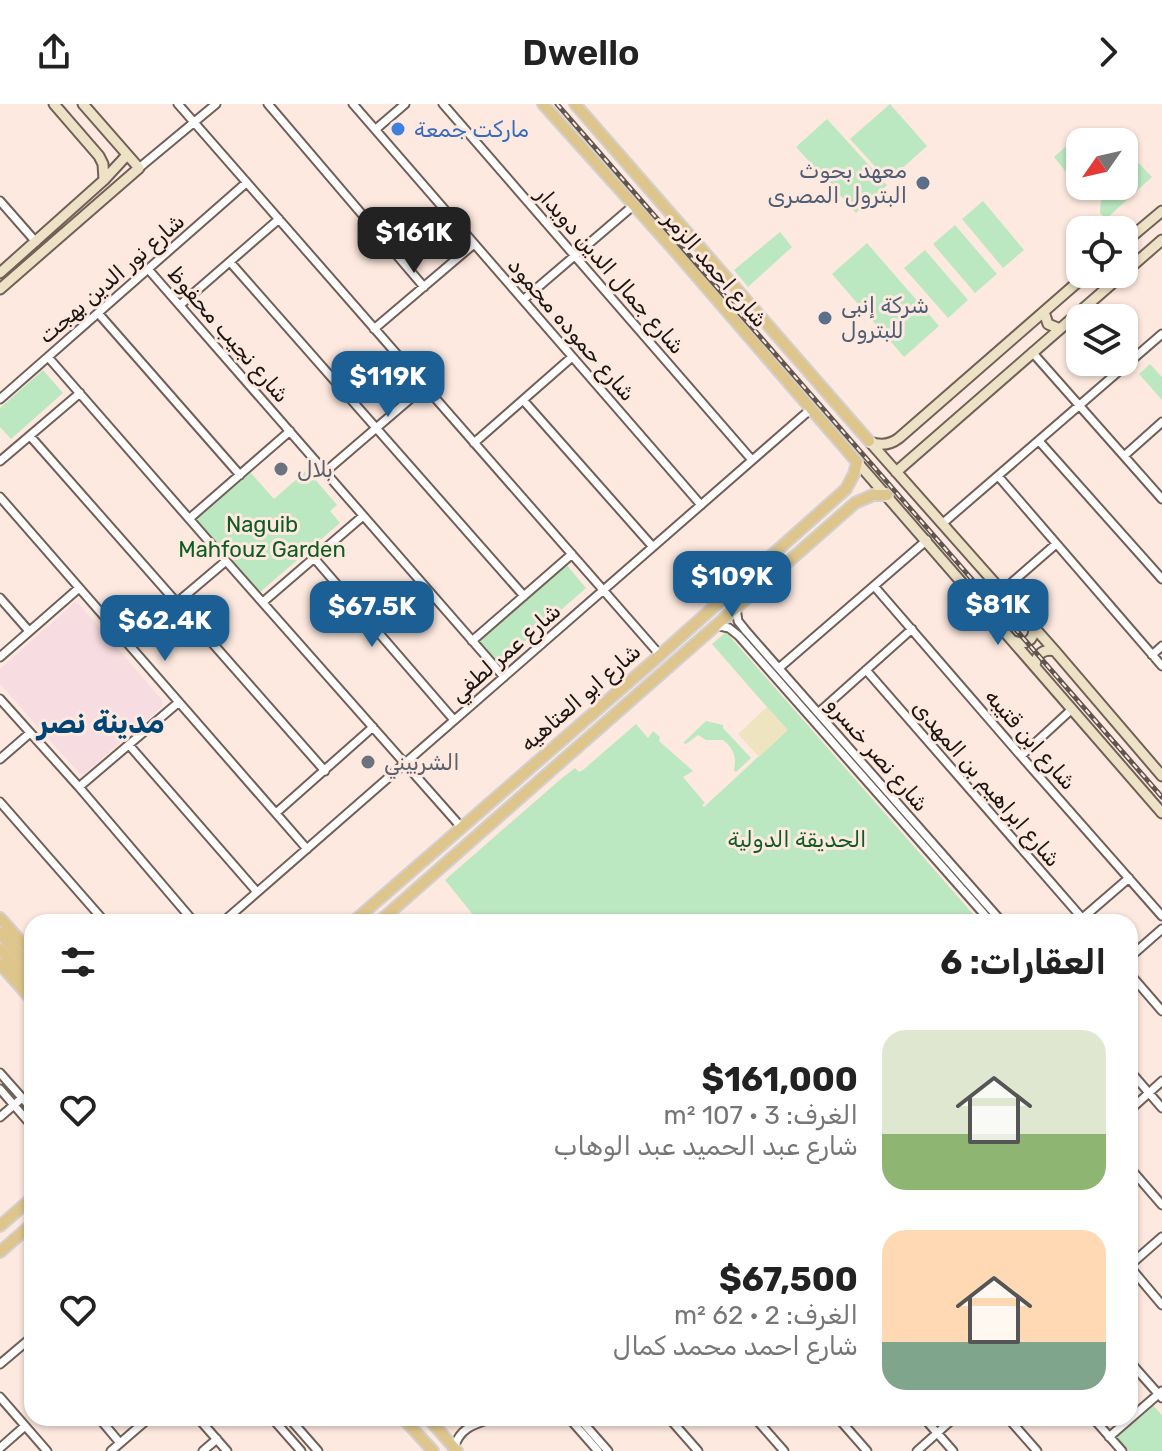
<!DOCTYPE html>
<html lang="ar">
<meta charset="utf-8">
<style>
body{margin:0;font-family:Rubik,"Noto Naskh Arabic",sans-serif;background:#f6f6f6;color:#222;direction:rtl;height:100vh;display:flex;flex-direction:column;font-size:30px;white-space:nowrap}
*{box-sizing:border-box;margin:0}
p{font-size:26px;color:#767676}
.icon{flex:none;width:44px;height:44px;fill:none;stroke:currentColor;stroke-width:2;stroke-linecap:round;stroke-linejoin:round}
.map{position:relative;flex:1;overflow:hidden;direction:ltr}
.panel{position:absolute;left:24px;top:810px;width:1114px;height:512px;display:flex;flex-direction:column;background:#fff;border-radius:24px;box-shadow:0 2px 6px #0004;direction:rtl}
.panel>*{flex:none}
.needle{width:52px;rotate:236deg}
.fabs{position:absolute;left:1066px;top:24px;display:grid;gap:16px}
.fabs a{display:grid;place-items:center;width:72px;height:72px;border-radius:16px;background:#fff;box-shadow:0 2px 6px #0004;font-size:40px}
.price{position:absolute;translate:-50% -68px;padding:0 18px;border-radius:16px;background:#1b5f94;color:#fff;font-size:26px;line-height:52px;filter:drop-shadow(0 2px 4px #0008)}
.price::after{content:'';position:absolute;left:50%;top:48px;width:24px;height:18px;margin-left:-12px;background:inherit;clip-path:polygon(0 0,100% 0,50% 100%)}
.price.on{background:#222;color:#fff}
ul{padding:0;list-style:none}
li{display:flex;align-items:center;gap:24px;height:200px;padding:0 32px}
li span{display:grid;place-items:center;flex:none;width:224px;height:160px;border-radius:24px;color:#555}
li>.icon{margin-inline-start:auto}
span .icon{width:96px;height:96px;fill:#fffc;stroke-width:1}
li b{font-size:34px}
h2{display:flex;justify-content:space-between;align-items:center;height:96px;padding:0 32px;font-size:34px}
header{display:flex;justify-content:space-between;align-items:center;height:104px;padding:0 32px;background:#fff;font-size:36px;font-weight:600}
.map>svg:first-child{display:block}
.industrial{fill:#f7dce1}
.green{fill:#bce8c1}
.sand{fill:#eee4bf}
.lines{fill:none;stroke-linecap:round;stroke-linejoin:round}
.street-casing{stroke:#716057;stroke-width:11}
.secondary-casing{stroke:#716057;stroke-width:13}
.primary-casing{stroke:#d2d0d0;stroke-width:14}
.street{stroke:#fff;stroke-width:7}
.secondary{stroke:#eee2c6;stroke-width:9}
.primary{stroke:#dec58c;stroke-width:10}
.rail-casing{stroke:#605650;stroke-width:5}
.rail{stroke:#fde9df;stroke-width:2;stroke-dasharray:6;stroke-linecap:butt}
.shop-dot{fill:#3f7fe0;stroke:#fde9df;stroke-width:3}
.service-dot{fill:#5c6f8a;stroke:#fde9df;stroke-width:3}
.worship-dot{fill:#6b7280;stroke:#fde9df;stroke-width:3}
.labels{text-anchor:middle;stroke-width:6;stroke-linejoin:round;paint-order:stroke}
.shop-label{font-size:22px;fill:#366cbe;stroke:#fde9df;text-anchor:start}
.service-label{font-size:22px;fill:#4e5e75;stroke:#fde9df;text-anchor:end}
.street-label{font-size:22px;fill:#1c1612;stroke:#fde9df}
.worship-label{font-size:22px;fill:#5b616d;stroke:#fde9df;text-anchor:start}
.park-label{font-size:22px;fill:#0d5d23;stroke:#fde9df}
.district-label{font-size:30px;font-weight:bold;fill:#004573;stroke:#fde9df}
</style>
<header><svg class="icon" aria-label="forward" viewBox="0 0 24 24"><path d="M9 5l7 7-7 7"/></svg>Dwello<svg class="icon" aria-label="share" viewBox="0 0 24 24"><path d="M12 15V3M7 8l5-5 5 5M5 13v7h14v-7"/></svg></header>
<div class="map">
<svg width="1162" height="1347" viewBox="0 0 1162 1347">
<rect width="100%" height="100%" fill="#fde9df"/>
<path class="industrial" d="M75,498L78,501L79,500L162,596V602L83,671L81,669L80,670L0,580V565Z"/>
<path class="green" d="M890,0L927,42L888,77L850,35Z
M827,15L887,81L856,109L796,43Z
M1086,25L1094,34V38H1080V82H1089L1087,94L1054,53Z
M1124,44L1152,73L1106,115L1100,109L1102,82H1124Z
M983,97L1024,146L1003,164L962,115Z
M955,121L997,170L975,189L933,140Z
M780,128L792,143L748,183L734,166Z
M867,139L939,222L904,253L832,170Z
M925,146L968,196L948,214L904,164Z
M1150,260L1162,273V296L1139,270Z
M43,266L63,289L11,335L0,323V304Z
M307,366L337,401L330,407L340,419L259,489L194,414L249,367L274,395Z
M564,458L586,484L497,562L476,535Z
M726,528L980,818H476L478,817L445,776L562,674L575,664L579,668L583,666L636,620L648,634L653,627L660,633L659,637L693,667L683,673L705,699L702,701L704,703L787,626L712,540Z
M706,617L723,621V624L751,654L736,668L734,666C737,653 733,644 723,636H706L698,631L686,640L683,639Z
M1151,1299L1162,1311V1347H1129L1115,1332Z"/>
<path class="sand" d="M767,603L788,626L759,653L738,630Z"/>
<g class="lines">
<defs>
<path id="street" d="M178,0L660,551
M268,0L424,183
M353,0L701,401
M443,0L752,356
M376,25L405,0
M139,64L216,0
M0,97L36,138
M230,158L524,492
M148,165L504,573
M523,196L634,101
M180,201L279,115
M98,209L240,371
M374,225L474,140
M1032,248L1162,395
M48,253L226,457L461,723
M0,295L246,79
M523,296L653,443
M30,332L325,667
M1039,337L1162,475
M474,339L572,253
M1124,352L1162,318
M0,357L80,289
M325,368L424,283
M998,372L1162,562
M0,393L307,745
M190,414L290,327
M942,420L1162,230
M314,454L454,616
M874,482L1021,652L1162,812
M1001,488L1056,440
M0,494L29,527
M263,498L363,412
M736,504L738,517L746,527L1002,818
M715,521L729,524L739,532L991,818
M472,537L572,450
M128,540L226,457
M1152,551L1162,542
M0,553L79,484
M779,564L927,436
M866,566L1082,814
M0,595L79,683L194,818
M818,609L912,525
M129,641L257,788
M1021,652L1072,605
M0,655L30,629
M79,683L179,598
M0,698L105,818
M276,709L373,623
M223,818L812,304
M1078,818L1129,774
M1130,853L1162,825
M1130,870L1162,907
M1130,967L1162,1004
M0,969L32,1005
M0,985L32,1022
M1130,1006L1162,977
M0,1013L22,994
M1130,1064L1162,1101
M24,1127L32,1137
M1130,1161L1162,1133
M1130,1163L1162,1201
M1130,1258L1162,1294
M0,1260L32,1233
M0,1293L47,1347
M99,1314L120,1339
M198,1314L227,1347
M272,1314L301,1347
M289,1314L318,1347
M569,1314L598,1347
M579,1314L608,1347
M669,1314L698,1347
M755,1314L784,1347
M838,1314L867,1347
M924,1314L953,1347
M1008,1314L1037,1347
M1093,1314L1122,1347
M430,1316H446L457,1314
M1109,1333L1162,1287
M0,1344L25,1322
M454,1344C460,1323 475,1320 494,1314
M111,1347L149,1314
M203,1347L217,1335
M917,1347L954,1314"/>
<path id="secondary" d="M54,0L99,52L103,60L104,76
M1124,139L1162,107
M0,169L104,76L127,51
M1124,169L1162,136
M0,185L139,64L83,0
M1044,208L1048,220L1060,225
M869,337L1055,547L1162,672
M870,338C881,342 890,341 899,334L1087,170
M857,358L1162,709
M896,368L1123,170
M1014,537C1025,542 1034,537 1034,524
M1035,562C1036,550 1044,544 1055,547"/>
<path id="primary" d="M575,0L869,337
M0,814L32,850
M353,818L660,551L846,385L854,370L857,358L674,146L543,0
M379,818L855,399L873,391H887
M0,829L32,866
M0,845L32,881
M0,860L32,896
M0,1122L32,1094
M0,1148L32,1120
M403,1314L433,1347
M428,1314L457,1347"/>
</defs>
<use href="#street" class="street-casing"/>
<use href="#secondary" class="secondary-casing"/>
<use href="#primary" class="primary-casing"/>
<use href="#street" class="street"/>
<use href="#secondary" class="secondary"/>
<use href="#primary" class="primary"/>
<defs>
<path id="rail" d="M557,0L1162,693"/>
</defs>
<use href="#rail" class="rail-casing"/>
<use href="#rail" class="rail"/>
</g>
<circle class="shop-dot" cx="398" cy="25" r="8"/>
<g class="service-dot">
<circle cx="923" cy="79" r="8"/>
<circle cx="825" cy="214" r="8"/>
</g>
<g class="worship-dot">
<circle cx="281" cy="365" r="8"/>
<circle cx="368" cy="658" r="8"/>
</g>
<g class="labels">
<g class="shop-label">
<text x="414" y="33">ماركت جمعة</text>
</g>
<g class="service-label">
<text x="907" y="74">معهد بحوث<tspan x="907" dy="25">البترول المصرى</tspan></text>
<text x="841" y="209" text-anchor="start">شركة إنبى<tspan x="841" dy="25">للبترول</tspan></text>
</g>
<g class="street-label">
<text transform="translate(716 165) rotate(49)" y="8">شارع احمد الزمر</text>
<text transform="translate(611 166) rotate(49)" y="8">شارع جمال الدين دويدار</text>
<text transform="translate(111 174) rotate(-41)" y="8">شارع نور الدين بهجت</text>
<text transform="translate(572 225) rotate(49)" y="8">شارع حموده محمود</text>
<text transform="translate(229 230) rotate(49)" y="8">شارع نجيب محفوظ</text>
<text transform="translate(505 548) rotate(-41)" y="8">شارع عمر لطفي</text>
<text transform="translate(580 593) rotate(-41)" y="8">شارع ابو العتاهيه</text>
<text transform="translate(1031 635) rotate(49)" y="8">شارع ابن قتيبه</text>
<text transform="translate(878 650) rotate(49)" y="8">شارع نصر خسرو</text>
<text transform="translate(987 679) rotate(49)" y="8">شارع ابراهيم بن المهدى</text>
</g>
<g class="worship-label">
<text x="297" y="373">بلال</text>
<text x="384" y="666">الشربيني</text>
</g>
<g class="park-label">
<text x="262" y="428">Naguib<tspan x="262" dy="25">Mahfouz Garden</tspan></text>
<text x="797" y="743">الحديقة الدولية</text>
</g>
<g class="district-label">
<text x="101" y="629">مدينة نصر</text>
</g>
</g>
</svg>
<div class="fabs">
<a><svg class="needle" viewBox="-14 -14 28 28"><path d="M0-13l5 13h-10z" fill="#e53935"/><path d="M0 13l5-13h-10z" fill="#767676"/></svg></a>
<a><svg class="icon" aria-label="locate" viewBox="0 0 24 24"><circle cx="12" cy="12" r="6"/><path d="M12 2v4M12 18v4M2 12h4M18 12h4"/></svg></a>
<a><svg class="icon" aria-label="layers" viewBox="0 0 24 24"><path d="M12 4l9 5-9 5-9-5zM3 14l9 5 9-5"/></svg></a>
</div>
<b class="price on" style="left:414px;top:171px">$161K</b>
<b class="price" style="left:388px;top:315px">$119K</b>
<b class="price" style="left:732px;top:515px">$109K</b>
<b class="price" style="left:998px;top:543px">$81K</b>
<b class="price" style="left:372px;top:545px">$67.5K</b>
<b class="price" style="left:165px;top:559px">$62.4K</b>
<section class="panel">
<h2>العقارات: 6<svg class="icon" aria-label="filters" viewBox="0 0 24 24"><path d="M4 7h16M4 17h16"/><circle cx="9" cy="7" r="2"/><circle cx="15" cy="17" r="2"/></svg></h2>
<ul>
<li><span style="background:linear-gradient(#dfe7d0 65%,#8fb573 0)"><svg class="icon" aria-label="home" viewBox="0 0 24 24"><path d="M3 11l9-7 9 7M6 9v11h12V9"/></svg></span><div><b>$161,000</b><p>الغرف: 3 · 107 m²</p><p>شارع عبد الحميد عبد الوهاب</p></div><svg class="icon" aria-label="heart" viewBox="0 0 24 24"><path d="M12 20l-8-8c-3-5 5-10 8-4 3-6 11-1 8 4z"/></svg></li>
<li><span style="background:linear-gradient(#ffd9b3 70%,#7fa58c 0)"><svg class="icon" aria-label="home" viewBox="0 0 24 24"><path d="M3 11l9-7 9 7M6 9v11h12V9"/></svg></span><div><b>$67,500</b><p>الغرف: 2 · 62 m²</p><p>شارع احمد محمد كمال</p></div><svg class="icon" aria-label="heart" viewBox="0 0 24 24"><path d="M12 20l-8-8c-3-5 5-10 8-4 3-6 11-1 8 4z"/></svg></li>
</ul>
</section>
</div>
